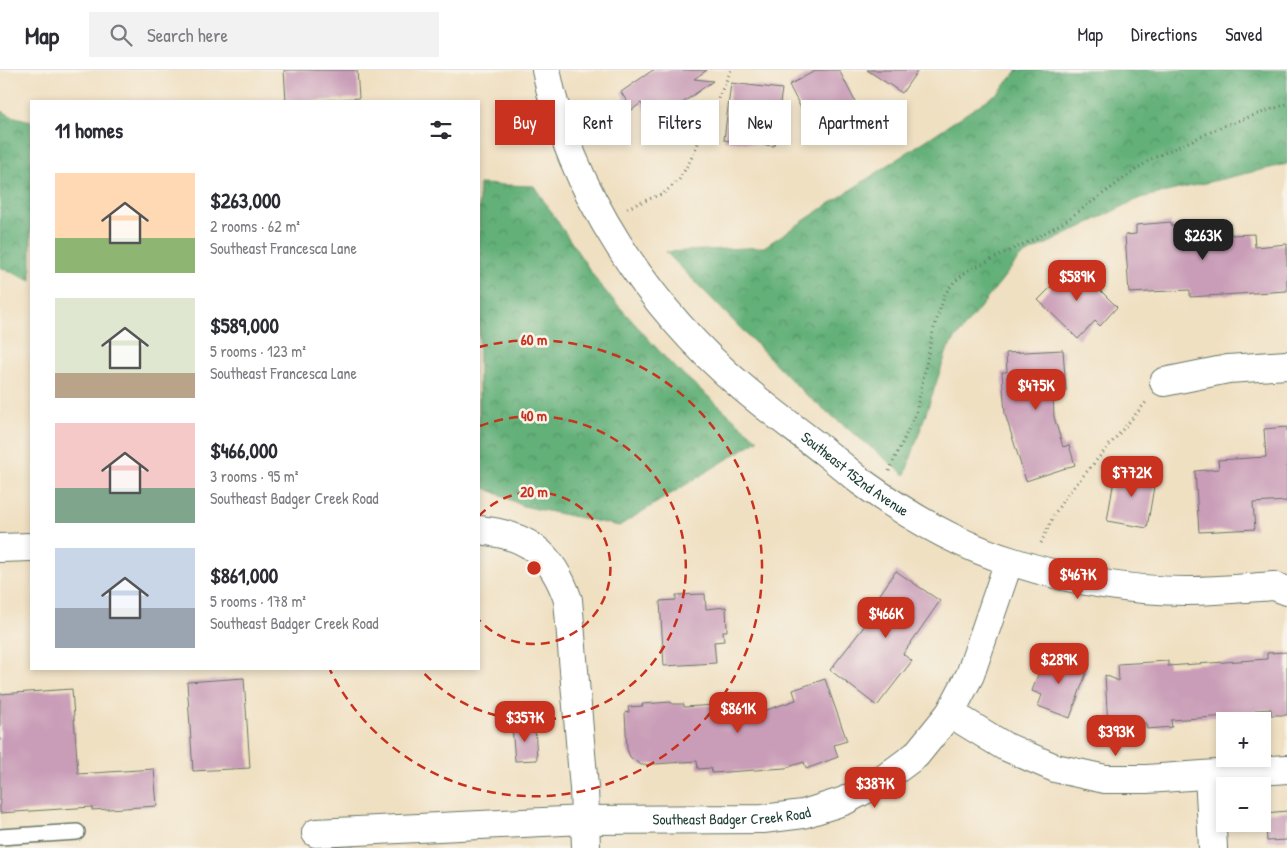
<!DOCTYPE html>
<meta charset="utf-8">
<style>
body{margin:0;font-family:"Patrick Hand",sans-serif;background:#f2f2f3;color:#2b2b33;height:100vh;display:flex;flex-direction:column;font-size:19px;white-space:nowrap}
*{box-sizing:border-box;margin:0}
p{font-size:16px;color:#7c7c81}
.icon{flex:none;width:28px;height:28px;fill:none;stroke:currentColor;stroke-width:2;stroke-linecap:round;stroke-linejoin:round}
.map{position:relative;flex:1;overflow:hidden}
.drawer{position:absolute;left:30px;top:30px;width:450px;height:570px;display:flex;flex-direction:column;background:#fff;border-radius:0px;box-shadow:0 2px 8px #0003}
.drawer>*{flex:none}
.top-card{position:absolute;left:495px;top:30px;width:475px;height:45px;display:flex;gap:10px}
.fabs{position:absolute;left:1216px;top:642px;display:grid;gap:10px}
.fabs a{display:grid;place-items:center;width:55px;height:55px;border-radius:0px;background:#fff;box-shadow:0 2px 8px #0003;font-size:25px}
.price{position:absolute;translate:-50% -42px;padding:0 11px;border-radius:10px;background:#c8321e;color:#fff;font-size:16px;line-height:32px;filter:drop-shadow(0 1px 2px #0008)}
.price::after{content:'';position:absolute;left:50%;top:30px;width:15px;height:11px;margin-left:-8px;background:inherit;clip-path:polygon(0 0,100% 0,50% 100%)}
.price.active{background:#222;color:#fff}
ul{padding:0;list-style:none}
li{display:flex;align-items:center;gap:15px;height:125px;padding:0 25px}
li span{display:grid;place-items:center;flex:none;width:140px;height:100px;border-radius:0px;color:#555}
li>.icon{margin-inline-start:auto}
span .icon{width:60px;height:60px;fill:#fffc;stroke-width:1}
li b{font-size:21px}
h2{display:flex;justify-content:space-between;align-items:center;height:60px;padding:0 25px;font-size:21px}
.chip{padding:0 18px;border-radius:0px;background:#fff;box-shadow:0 2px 8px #0003;font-size:18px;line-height:45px}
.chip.active{background:#c8321e;color:#fff}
header{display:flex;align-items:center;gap:30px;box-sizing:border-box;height:70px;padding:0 25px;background:#fff;border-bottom:1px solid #e1e1e2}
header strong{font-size:24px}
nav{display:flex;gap:28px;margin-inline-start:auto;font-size:18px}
.search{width:350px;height:45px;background:#f2f2f3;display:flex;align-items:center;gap:12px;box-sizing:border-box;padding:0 18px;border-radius:0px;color:#7c7c81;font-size:19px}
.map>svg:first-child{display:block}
.forest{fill:url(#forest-crowns);stroke:#417656}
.building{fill:#c99cb7}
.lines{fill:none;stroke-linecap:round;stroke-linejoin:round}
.service-casing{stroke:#687666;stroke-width:18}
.minor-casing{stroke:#687666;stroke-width:30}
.secondary-casing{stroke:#687666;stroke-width:30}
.path{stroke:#687666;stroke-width:3;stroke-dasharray:1 4;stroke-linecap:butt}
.service{stroke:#fff;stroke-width:15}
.minor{stroke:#fff;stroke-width:28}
.secondary{stroke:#fff;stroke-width:28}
.ring{fill:none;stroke:#c8321e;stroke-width:2.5;stroke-dasharray:9 6}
.labels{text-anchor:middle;stroke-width:5;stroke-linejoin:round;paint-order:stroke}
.street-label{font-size:15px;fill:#1f3d34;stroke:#f7f3e8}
.centre{fill:#c8321e;stroke:#f7f3e8;stroke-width:2.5}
.ring-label{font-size:15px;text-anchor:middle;font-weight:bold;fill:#c8321e;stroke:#f7f3e8;stroke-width:5;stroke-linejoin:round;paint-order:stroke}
</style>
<header>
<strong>Map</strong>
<div class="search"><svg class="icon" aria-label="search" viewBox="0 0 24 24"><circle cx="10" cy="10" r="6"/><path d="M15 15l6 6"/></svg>Search here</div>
<nav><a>Map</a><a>Directions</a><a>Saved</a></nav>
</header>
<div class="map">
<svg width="1287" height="778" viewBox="0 0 1287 778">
<defs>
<pattern id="forest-crowns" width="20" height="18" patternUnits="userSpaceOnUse" patternTransform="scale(1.25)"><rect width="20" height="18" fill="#63b079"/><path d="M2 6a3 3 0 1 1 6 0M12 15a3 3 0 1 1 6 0" fill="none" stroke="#519064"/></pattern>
</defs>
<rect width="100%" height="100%" fill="#f7f3e8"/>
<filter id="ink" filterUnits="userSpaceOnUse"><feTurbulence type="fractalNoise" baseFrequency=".02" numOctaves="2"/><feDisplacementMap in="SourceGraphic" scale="10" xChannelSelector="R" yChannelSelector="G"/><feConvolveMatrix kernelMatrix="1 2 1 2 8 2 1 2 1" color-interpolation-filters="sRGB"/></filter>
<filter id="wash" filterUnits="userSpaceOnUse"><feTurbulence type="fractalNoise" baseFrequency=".0096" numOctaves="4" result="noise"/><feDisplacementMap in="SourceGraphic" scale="20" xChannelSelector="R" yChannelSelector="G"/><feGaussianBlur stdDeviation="1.12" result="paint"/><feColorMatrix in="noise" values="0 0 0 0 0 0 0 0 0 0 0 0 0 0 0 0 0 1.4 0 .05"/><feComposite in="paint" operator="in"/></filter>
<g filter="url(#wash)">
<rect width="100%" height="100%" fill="#f0e0c2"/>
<path class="forest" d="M1018,0H1287V94L1140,128L1020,187L948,278L905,405L805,324L666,182L764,177L999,22Z
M0,40L11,46L31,51V211L0,197Z
M479,114L534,116L599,214L670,293L758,370L619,456L523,436L479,415Z"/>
<g id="blocks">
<path class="building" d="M284,0H357L359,28L315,31H286Z
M653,0H707L694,9L713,11L653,54L641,33L632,40L621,22Z
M817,0H839L861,43L816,67L789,15Z
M867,0H918L902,23Z
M731,13L782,19L774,76L724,70Z
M1171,152V156L1230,153L1231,165L1254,164L1255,177L1287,174V221L1190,227V220L1129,223L1125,165L1136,164V155Z
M1074,194L1117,237L1100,256L1095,251L1078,269L1038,230Z
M1063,280L1066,321L1053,322L1054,347L1063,377L1069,375L1075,395L1026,411L1005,344L1002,302H1007L1006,283Z
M1287,357V431L1253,433L1255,459L1199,462L1195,401L1219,399L1218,390L1266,387L1264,359Z
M1116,398L1156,405L1147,458L1107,451Z
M896,501L940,531L903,584L912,591L877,636L830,600L877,540L872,536Z
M705,524L706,539L726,537L727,561H723L724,571L714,572L716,593L664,596L660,531L676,530V525Z
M1287,582V645H1271V639L1256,640V644L1171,650L1172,657L1147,659L1146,653L1108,656L1105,605L1119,611L1118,594L1168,591V596L1267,589V583Z
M1046,583L1088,598L1070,648L1038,636L1042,625L1032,621Z
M244,608L250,698L193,701L187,612Z
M825,609L847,671L834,675L838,687L806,699L804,692L785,698L712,703L711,698L698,699L697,691L641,695L630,687L627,679L625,643L629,642L628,637L643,636L642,634L671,632L672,634H684V637L745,633L746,647L796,630L793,620Z
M72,619L78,704L154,699L157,736L92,740V737L0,743V624Z
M535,656L537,690L515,691L512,657Z
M1287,741V770L1267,771L1265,743Z"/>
</g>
</g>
<g filter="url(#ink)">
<use href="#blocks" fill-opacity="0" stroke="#687666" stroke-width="1"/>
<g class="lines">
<defs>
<path id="service" d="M0,767L77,762"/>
<g id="minor">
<path d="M1164,312L1228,299L1287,295"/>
<path d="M479,460C528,465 552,483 568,530L584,718L586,778"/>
<path d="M0,478L31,477"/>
<path d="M950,643L1004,676L1055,698L1105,709H1147L1287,699"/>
<path d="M1209,705L1213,778"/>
<path id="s1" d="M316,763L584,750L763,749L803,744L844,731L881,711L916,685L950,643L970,605L1009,491"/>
</g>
<g id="secondary">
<path id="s2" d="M546,0C570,121 649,238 742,317C769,340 798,361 826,383C838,392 849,402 860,411C904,443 958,475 1010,491C1065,509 1128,521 1187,521C1216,521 1245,518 1274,516L1287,521"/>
</g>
</defs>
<use href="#service" class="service-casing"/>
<use href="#minor" class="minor-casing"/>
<use href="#secondary" class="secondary-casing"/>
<path class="path" d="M627,138L664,123L679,110L690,91L731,0
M889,401L916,343L933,261L945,224L954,212L967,201L1034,169L1064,152L1151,89L1226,55L1287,34
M1041,473L1055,443L1066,426L1147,331"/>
<use href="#service" class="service"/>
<use href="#minor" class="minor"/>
<use href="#secondary" class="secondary"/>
</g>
</g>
<g class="ring">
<path d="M479 446A76 76 0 1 1 479 550"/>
<path d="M480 356A152 152 0 1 1 421 600"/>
<path d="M479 277A228 228 0 1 1 330 600"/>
</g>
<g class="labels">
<g class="street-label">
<text dy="5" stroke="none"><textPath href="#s2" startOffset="522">Southeast 152nd Avenue</textPath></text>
<text dy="5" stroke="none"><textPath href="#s1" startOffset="416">Southeast Badger Creek Road</textPath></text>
</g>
</g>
<circle cx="534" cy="498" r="8" class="centre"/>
<g class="ring-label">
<text x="534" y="275">60 m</text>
<text x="534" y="351">40 m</text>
<text x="534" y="427">20 m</text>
</g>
</svg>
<div class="fabs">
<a>+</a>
<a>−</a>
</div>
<b class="price active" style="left:1203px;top:191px">$263K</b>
<b class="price" style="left:1077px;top:232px">$589K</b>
<b class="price" style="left:1036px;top:341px">$475K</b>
<b class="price" style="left:1132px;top:428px">$772K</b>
<b class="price" style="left:1078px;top:530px">$467K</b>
<b class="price" style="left:886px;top:569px">$466K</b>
<b class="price" style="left:1059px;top:615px">$289K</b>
<b class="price" style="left:738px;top:664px">$861K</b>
<b class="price" style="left:525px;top:673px">$357K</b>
<b class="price" style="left:1116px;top:687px">$393K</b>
<b class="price" style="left:875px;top:739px">$387K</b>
<div class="top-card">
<a class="chip active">Buy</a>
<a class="chip">Rent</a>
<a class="chip">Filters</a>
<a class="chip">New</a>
<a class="chip">Apartment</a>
</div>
<section class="drawer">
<h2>11 homes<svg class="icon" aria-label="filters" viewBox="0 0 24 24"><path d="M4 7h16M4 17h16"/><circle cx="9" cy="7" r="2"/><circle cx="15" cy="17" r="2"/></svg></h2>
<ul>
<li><span style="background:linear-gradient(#ffd9b3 65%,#8fb573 0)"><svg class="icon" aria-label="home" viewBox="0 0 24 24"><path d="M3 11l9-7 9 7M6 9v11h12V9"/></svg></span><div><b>$263,000</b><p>2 rooms · 62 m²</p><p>Southeast Francesca Lane</p></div></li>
<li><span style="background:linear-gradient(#dfe7d0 75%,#b9a48a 0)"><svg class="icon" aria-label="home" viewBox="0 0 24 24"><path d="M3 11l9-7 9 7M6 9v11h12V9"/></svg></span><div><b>$589,000</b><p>5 rooms · 123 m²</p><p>Southeast Francesca Lane</p></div></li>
<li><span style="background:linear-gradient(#f6c9c9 65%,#7fa58c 0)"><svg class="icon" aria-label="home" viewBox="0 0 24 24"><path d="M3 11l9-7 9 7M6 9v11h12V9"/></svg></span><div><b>$466,000</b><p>3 rooms · 95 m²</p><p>Southeast Badger Creek Road</p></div></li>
<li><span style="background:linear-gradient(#c9d6e8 60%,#9aa5b1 0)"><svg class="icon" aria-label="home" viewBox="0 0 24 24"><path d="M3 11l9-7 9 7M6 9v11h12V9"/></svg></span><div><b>$861,000</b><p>5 rooms · 178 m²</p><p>Southeast Badger Creek Road</p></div></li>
</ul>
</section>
</div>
